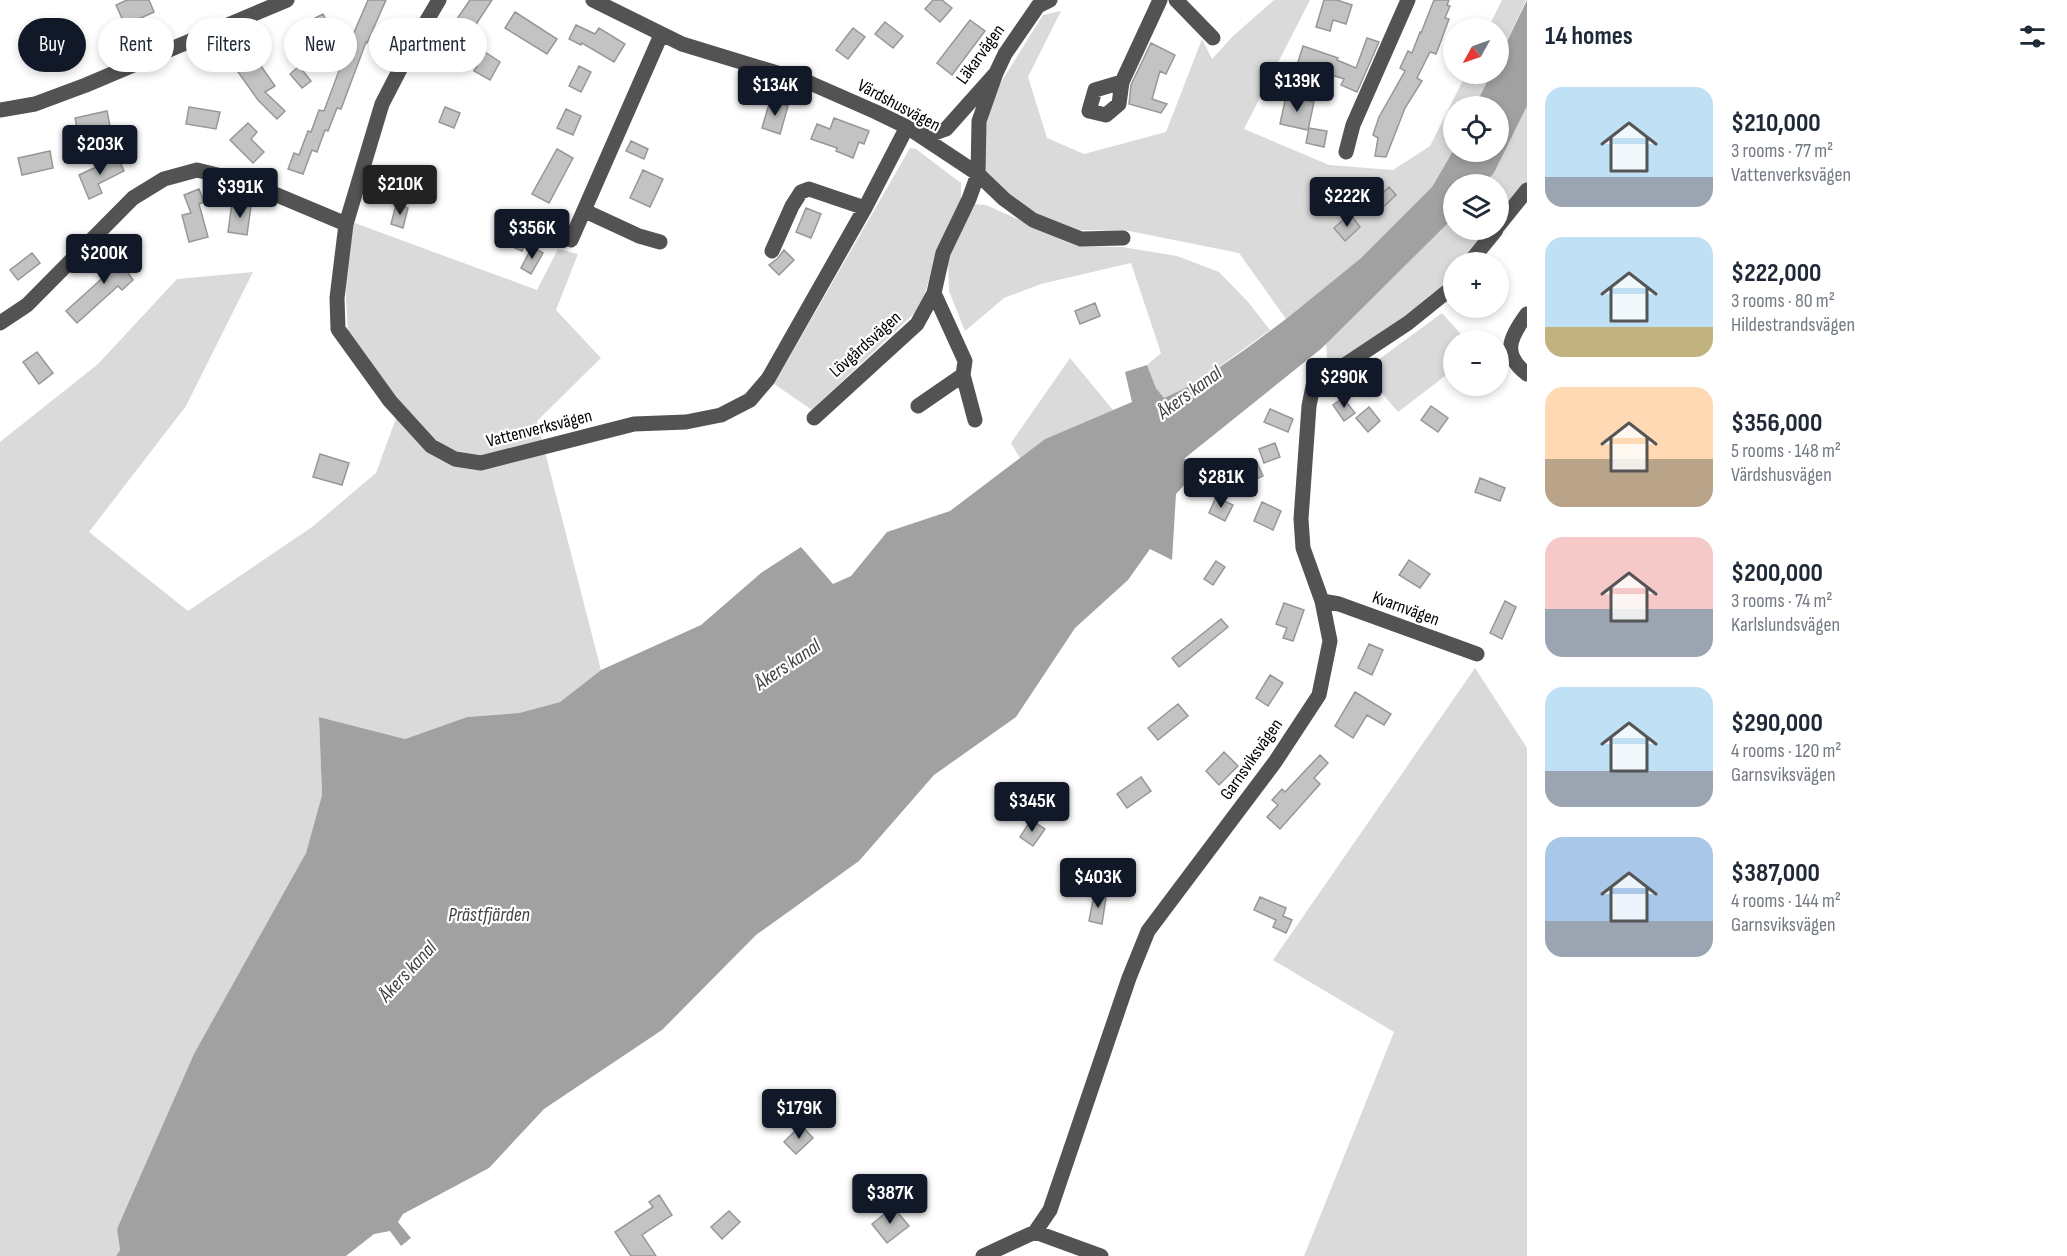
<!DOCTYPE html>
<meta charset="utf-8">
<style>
body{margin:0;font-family:"Sofia Sans Condensed",sans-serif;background:#f6f6f7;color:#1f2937;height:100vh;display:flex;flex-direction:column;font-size:22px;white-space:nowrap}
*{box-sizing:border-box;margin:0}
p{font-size:20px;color:#747a83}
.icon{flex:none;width:33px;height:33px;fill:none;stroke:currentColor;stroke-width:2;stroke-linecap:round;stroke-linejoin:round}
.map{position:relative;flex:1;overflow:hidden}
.details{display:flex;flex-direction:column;background:#fff;width:540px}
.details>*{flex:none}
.hud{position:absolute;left:18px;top:18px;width:570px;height:54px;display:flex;gap:12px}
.needle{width:39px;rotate:230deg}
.fabs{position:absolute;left:1443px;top:18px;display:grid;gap:12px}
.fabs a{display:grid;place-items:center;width:66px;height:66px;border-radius:50%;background:#fff;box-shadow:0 3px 9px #0003;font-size:30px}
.price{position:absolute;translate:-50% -51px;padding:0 14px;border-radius:6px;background:#111827;color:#fff;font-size:20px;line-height:39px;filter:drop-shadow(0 2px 3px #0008)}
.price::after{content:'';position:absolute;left:50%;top:36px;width:18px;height:14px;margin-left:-9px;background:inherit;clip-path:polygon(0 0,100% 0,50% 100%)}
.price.selected{background:#222;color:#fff}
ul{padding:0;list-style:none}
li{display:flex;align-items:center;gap:18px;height:150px;padding:0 18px}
li span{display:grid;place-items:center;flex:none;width:168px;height:120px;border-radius:18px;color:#555}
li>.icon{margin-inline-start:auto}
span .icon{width:72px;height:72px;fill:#fffc;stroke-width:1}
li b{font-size:26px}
h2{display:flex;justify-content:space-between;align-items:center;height:72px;padding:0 18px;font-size:26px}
.pill{padding:0 21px;border-radius:27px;background:#fff;box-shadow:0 3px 9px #0003;font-size:21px;line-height:54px}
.pill.selected{background:#111827;color:#fff}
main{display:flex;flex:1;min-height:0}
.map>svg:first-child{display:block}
.green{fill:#dadada}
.water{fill:#a1a1a1}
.building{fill:#c3c3c3;stroke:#979797;stroke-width:1.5}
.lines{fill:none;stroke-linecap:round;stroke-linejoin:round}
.minor{stroke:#535353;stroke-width:15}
.labels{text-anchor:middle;stroke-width:4.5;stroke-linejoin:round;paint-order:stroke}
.street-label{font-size:18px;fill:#000;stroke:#fff}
.water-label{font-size:20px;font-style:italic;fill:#424242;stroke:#fff}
</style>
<main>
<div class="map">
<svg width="1527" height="1256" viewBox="0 0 1527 1256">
<rect width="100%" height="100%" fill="#fff"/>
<path class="green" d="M1274,0H1310L1244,129L1329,165L1393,170L1430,146L1466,74H1491L1475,106H1454L1453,151L1432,187L1361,258L1286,319L1239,253L1129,231L1079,230L1030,211L986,187L978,119L1043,15L1061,11L1028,77L1047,138L1084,154L1166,132L1202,39L1212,59L1233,36Z
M1502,0H1526L1499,58L1498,28H1488Z
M1527,106V182L1499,216L1498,184H1484L1494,173Z
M910,148L916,149L961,183V199L937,252L921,307L812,410L774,384Z
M974,204L986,205L1078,246L1122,247L1177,256L1219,272L1249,303L1270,330L1198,382L1164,398L1156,388L1147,365L1161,353L1131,263L1041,284L1004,298L965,331L949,291L948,256Z
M1453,217L1454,230H1487L1461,262H1454L1453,271L1441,287L1386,331L1328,367L1326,343Z
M352,222L537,290L558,249L578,254L556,310L601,358L537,421L601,670L560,702L519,713L467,717L405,739L319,717L322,795L306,853L117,1229L120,1250L116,1256H0V442L98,364L177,279L253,272L186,406L89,532L188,611L312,527L376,473L399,410L348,332L345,280Z
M1442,313L1466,340H1454L1453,370L1398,412L1363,371Z
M1070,358L1113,410L1045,439L1020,458L1011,443Z
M1475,668L1527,748V1256H1304L1394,1032L1273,960Z"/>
<path class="water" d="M1527,0V106L1494,173L1484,184H1454L1453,217L1449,222L1322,348L1185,458V465L1196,468V480L1187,482L1176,494L1172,560L1150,549L1128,580L1075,628L1016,717L934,775L859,861L756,935L662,1030L544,1109L489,1168L403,1214L398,1222L411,1238L401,1246L390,1231L374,1234L346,1256H116L120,1250L117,1229L194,1054L306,853L322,795L319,717L405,739L467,717L519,713L560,702L601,670L701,625L761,573L801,547L833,584L851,576L887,532L950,511L1045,439L1132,402L1125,372L1147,365L1156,388L1164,398L1198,382L1243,351L1286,319L1361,258L1432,187L1453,151L1498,152V106H1475L1491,74H1498L1499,58Z"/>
<path class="building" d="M127,0H149L154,12L125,25L116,5Z
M368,0H386L367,43L366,42L341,109L337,108L328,131L325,130L317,152L312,150L303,174L288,169L294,153L299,155L308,131L311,132L319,110L324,111L349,44Z
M470,0H492L475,26L468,21L442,65L426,56L444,25L450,29Z
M933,0H942L952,8L940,22L925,9Z
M1324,0H1337L1352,5L1346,24L1333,20L1330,31L1316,27Z
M1434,0H1449L1447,5L1450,6L1445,18L1449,19L1441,41L1436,54L1430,52L1417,78L1422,81L1405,108L1386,157L1375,156L1378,138L1373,135L1379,117L1405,71L1400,68L1408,51L1412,53L1420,32L1421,33Z
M515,12L557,39L547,54L505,28Z
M323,14L331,29L305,42L297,27Z
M970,20L985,31L952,75L937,63Z
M885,22L903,36L893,48L875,34Z
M576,25L595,34L599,28L625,44L614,62L582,43L581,45L569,39Z
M853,28L865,37L848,59L836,50Z
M72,37L81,57L55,69L46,49Z
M1367,38L1379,42L1357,92L1341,85L1344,79L1316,70L1313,81L1294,75L1303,46L1338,58L1337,60L1356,68Z
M1151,43L1175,55L1166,74L1160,71L1152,99L1167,104L1161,113L1129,104L1131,85Z
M485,52L500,62L490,80L474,71Z
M256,59L275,86L265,92L285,111L277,119L258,100L238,72Z
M299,66L311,81L302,88L290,74Z
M579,66L591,72L581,92L569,86Z
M1286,96L1314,102L1308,130L1280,124Z
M770,101L788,106L780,134L762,128Z
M189,107L220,112L216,129L186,124Z
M445,107L460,113L454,128L439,122Z
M566,109L581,116L573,135L557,128Z
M107,111L110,126L78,134L75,118Z
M834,118L869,131L864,144L859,142L853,158L836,151L837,148L811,139L817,124L830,129Z
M248,123L257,132L251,139L264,152L253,163L230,140Z
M1309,128L1327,131L1324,147L1306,143Z
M631,141L648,149L644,159L626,151Z
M557,149L573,158L549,203L532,194Z
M50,151L53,168L22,175L18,158Z
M118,157L124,171L98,184L102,193L89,199L79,175Z
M643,170L663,179L650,207L630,198Z
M1389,187L1396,195L1376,214L1369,206Z
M199,189L204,202L199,204L208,237L189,242L182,215L191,213L184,195Z
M232,203L251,206L247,235L228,232Z
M396,205L408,208L403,228L391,224Z
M806,208L821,214L811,238L796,232Z
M1350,214L1360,227L1345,241L1334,228Z
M508,221L531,231L522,251L499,241Z
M532,247L543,253L531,274L521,268Z
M127,248L137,259L125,269L133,280L122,290L118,286L77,323L66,311L107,274L99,265L108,257L112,262Z
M784,250L794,260L779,275L769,265L778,258Z
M32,253L40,263L18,280L10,270Z
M1095,303L1100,316L1080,324L1075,311Z
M37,352L53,373L39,384L23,362Z
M1343,398L1355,413L1344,421L1333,405Z
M1431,406L1448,418L1438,432L1421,420Z
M1369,407L1380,421L1368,432L1356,418Z
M1270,409L1293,419L1288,432L1264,422Z
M1275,443L1280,457L1264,463L1259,449Z
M320,454L349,463L342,485L313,477Z
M1257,463L1263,476L1250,482L1244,469Z
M1480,478L1505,488L1500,501L1475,492Z
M1216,497L1233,505L1225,521L1209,513Z
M1262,502L1281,511L1273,530L1254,521Z
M1409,560L1430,574L1420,588L1399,575Z
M1216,561L1225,567L1213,585L1204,579Z
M1505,601L1516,607L1502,639L1490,633Z
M1284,603L1304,610L1293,641L1283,638L1287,628L1276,624Z
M1221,619L1228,627L1179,667L1172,658Z
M1369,644L1383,650L1372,675L1358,668Z
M1270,675L1283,683L1268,706L1256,698Z
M1355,692L1391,714L1384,725L1367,715L1353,738L1335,726Z
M1178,704L1188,716L1158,740L1148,728Z
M1224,752L1238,766L1219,785L1206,771Z
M1320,755L1328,763L1314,778L1320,784L1280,829L1267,817L1278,805L1272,800L1282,789L1285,792Z
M1141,777L1151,791L1127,808L1117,794Z
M1031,820L1045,829L1033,846L1020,837Z
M1094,895L1106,897L1102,924L1089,921Z
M1260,897L1286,908L1283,916L1292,920L1286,933L1273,927L1276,920L1254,910Z
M801,1125L813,1138L796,1154L784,1142Z
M659,1195L672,1215L642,1235L656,1256H631L615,1232L653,1207L649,1202Z
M893,1207L909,1226L887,1243L872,1224Z
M729,1211L740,1222L722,1239L711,1227Z"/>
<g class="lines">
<path class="minor" d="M439,0L413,44L382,104L346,224L337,298L338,329L390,401L431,446L455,459L481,463L634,424L686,422L721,415L750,400L768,379L865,208L907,127
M593,0L682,44L810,83L876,112L907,127L978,174L969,199L943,253L934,293L965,361L963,375L975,420
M1176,0L1213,38
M996,73L979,121L978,174L1004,199L1033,220L1081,239L1123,238
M1122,82L1095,90L1089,111L1106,115L1119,104L1122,82L1160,0
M0,110L35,104L86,85L287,0
M917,130L932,134L946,129L996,73L1005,54L1038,6L1050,0
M1346,152L1353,125L1408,0
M585,211L639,236L660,242
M1498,226L1527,190
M571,240L661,35
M772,251L792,206L801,192L809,189L865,208
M1470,262L1496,230
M1527,314C1510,337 1501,354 1527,374
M0,323L27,305L133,198L164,179L197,170L246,182L346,224
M918,406L963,375
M814,418L917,324L934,293
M1322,601L1339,604L1477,654
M1035,1232L1101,1256
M983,1256L1035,1232L1050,1210L1129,978L1148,931L1275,762L1319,695L1330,641L1322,601L1303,548L1301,519L1309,406L1313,386L1408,323L1449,290L1454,285"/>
</g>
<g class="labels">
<g class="street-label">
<text transform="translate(980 54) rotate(-54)" y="6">Läkarvägen</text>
<text transform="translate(899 105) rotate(28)" y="6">Värdshusvägen</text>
<text transform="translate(865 344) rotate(-42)" y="6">Lövgårdsvägen</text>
<text transform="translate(539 428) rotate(-14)" y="6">Vattenverksvägen</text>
<text transform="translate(1406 608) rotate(20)" y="6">Kvarnvägen</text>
<text transform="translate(1251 759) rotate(-55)" y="6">Garnsviksvägen</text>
</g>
<g class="water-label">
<text transform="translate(1189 392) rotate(-36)" y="7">Åkers kanal</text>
<text transform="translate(787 664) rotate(-34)" y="7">Åkers kanal</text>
<text x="489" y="921">Prästfjärden</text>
<text transform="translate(407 971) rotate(-47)" y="7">Åkers kanal</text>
</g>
</g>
</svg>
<div class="fabs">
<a><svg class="needle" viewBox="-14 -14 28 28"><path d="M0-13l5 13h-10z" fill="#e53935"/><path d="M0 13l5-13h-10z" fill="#747a83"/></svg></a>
<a><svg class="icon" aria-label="locate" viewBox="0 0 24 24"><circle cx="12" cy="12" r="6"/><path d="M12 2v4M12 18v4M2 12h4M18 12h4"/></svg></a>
<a><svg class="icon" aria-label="layers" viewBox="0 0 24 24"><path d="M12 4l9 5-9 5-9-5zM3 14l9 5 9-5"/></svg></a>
<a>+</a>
<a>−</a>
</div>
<b class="price" style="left:1297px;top:113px">$139K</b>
<b class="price" style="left:775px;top:117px">$134K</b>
<b class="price" style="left:100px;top:176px">$203K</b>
<b class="price selected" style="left:400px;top:216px">$210K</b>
<b class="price" style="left:240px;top:219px">$391K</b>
<b class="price" style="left:1347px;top:228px">$222K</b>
<b class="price" style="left:532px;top:260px">$356K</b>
<b class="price" style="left:104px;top:285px">$200K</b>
<b class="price" style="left:1344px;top:409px">$290K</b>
<b class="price" style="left:1221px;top:509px">$281K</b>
<b class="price" style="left:1032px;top:833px">$345K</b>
<b class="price" style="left:1098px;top:909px">$403K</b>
<b class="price" style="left:799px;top:1140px">$179K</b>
<b class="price" style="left:890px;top:1225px">$387K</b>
<div class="hud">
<a class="pill selected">Buy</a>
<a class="pill">Rent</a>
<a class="pill">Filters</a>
<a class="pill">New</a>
<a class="pill">Apartment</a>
</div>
</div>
<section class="details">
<h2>14 homes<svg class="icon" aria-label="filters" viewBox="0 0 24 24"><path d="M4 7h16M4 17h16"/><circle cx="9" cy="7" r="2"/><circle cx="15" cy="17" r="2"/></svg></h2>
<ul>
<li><span style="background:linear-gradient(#bfe0f5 75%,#9aa5b1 0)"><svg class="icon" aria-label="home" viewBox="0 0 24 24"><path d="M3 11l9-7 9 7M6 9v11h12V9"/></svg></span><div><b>$210,000</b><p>3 rooms · 77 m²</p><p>Vattenverksvägen</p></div></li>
<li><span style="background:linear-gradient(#bfe0f5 75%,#c2b280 0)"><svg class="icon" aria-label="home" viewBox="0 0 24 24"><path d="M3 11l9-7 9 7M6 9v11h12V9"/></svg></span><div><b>$222,000</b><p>3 rooms · 80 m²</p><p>Hildestrandsvägen</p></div></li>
<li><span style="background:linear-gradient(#ffd9b3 60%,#b9a48a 0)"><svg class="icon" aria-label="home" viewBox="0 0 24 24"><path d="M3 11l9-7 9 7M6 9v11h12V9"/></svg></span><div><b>$356,000</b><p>5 rooms · 148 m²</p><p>Värdshusvägen</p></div></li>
<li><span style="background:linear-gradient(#f6c9c9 60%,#9aa5b1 0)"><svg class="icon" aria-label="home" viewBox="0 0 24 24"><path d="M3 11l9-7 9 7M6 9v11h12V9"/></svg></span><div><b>$200,000</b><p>3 rooms · 74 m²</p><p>Karlslundsvägen</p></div></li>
<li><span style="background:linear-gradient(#bfe0f5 70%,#9aa5b1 0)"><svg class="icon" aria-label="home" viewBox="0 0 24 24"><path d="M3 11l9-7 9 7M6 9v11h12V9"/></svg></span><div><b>$290,000</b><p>4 rooms · 120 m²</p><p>Garnsviksvägen</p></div></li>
<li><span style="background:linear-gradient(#a9c7e8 70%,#9aa5b1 0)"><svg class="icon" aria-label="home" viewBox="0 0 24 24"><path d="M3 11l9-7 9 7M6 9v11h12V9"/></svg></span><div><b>$387,000</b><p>4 rooms · 144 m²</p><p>Garnsviksvägen</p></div></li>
</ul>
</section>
</main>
